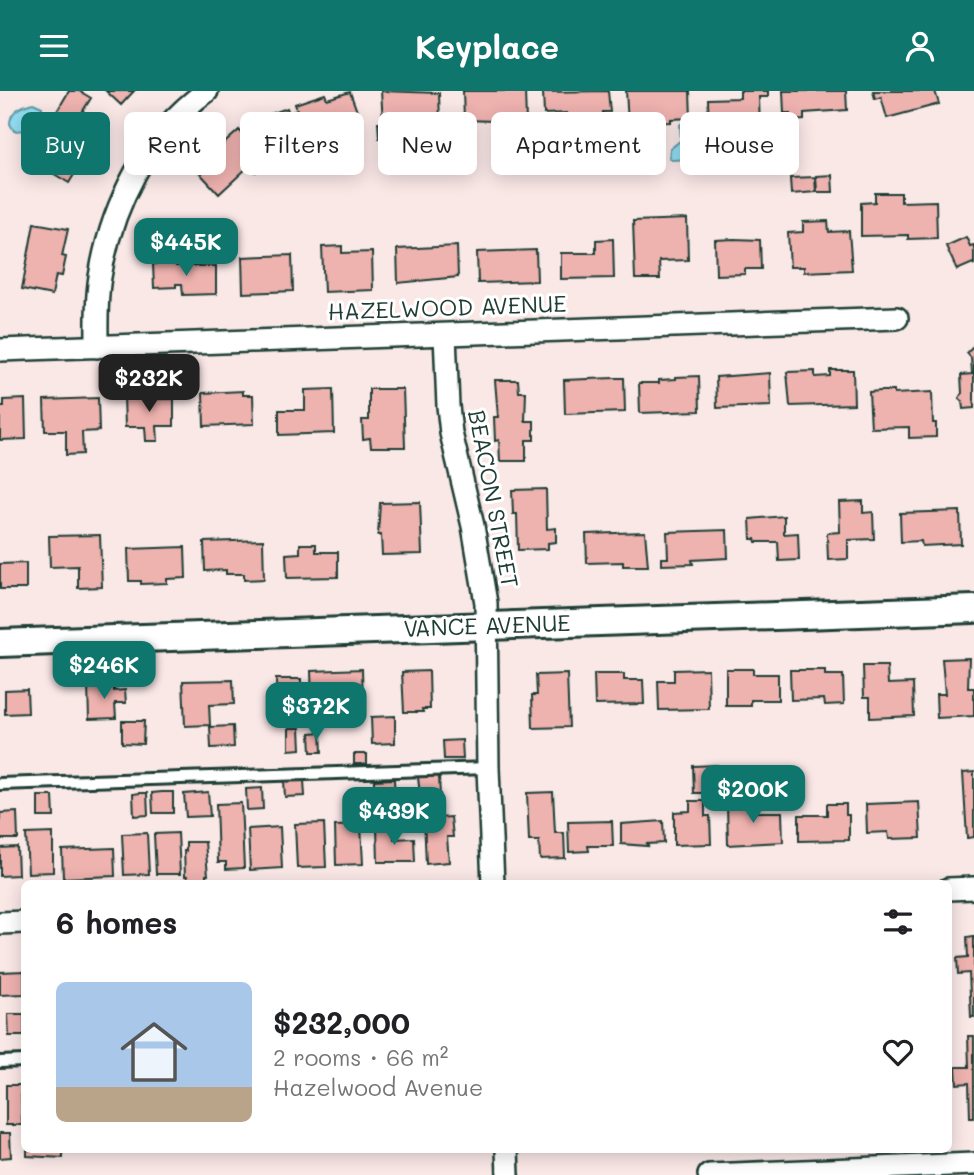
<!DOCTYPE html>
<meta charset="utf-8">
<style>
body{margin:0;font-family:Mali,sans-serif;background:#f2f2f2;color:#202124;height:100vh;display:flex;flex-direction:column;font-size:26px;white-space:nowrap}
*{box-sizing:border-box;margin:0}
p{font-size:23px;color:#757577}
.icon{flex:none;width:38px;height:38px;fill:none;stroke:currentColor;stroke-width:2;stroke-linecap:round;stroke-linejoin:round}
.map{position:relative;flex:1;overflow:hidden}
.side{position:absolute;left:21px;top:789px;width:931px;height:273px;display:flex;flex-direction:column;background:#fff;border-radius:10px;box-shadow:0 4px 18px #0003}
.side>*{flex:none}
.hud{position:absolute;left:21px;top:21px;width:933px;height:63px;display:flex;gap:14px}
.price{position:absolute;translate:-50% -60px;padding:0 16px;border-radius:14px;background:#0f766e;color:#fff;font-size:23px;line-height:46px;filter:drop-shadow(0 2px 4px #0008)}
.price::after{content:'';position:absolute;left:50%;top:42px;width:21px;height:16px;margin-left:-10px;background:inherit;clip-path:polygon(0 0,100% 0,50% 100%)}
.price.active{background:#222;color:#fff}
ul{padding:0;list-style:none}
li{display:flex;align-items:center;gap:21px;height:175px;padding:0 35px}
li span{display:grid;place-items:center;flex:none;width:196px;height:140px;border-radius:10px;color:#555}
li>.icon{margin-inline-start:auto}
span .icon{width:84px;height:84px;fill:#fffc;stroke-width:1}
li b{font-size:30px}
h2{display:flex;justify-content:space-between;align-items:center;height:84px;padding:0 35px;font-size:30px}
.tag{padding:0 24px;border-radius:10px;background:#fff;box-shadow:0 4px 18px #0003;font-size:24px;line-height:63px}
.tag.active{background:#0f766e;color:#fff}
header{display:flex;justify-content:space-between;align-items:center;height:91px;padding:0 35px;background:#0f766e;color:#fff;font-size:32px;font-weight:800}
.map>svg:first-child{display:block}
.water{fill:#92ddf3;stroke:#649da7;stroke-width:2}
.building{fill:#eeb2af;stroke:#1f3d34;stroke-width:2}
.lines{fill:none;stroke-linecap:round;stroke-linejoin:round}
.service-casing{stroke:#1f3d34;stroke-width:16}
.minor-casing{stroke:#1f3d34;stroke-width:26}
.tertiary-casing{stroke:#1f3d34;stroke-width:32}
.service{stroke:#fff;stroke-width:10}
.minor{stroke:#fff;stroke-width:21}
.tertiary{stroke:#fff;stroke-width:26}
.labels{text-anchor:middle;stroke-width:6;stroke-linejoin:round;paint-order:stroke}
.street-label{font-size:23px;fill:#1f3d34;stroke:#fff}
</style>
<header><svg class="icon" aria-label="menu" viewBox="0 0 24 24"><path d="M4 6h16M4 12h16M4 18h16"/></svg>Keyplace<svg class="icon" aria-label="person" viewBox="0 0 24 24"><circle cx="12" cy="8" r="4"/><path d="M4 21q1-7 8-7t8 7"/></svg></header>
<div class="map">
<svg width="974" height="1084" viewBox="0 0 974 1084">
<rect width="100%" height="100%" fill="#fae8e7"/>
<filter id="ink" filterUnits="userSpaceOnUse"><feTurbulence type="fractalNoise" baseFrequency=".0143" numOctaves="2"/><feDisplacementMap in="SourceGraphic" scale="14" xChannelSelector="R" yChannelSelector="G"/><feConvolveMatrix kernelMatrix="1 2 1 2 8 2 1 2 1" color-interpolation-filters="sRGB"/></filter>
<g filter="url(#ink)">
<path class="water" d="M33,12L42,16V24L32,31L27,39L14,40L10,33C10,20 21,15 33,12Z
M683,31H693L695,34L696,66L693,68L671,69L669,67L670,58L681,49L680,34Z"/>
<path class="building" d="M69,0H79L91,7L76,31L98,44L69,92L31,69L38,58L47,63L68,29L56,22Z
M106,0H134L121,14Z
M381,0L439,2L440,30L405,32L406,45L379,47L378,31H383Z
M463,0H525L526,31L464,29Z
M608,0L610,21H603L604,36L567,37V22L544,23L543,1Z
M626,0H690L691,27L671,28V31L628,32Z
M740,0H768V6H759L760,39L709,40L708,8L740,7Z
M783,0H846L847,19L804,22V29L790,30V22H784Z
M873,0H935L939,13L887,27L881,6L875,8Z
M350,1L359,26L296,48L293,39L273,46L267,31L264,33L262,26L287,17L289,22L297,19L295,13L325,3L327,8Z
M239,39L268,70L256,81L249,75L219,103L196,78Z
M778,55H792V65L778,66Z
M832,84L833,101H817L816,85Z
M815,86L816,101L791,103L790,87Z
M875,102H901V111L936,110L937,147L908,148V144L861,145V112L875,111Z
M687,128L688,169L659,170L660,188H635L633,130Z
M828,130L829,141L849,140L852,179L804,181V176H790L788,142L803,141V131Z
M34,132L68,138L62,165L66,166L62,185L56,184L52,204L22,198Z
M966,146L970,155L974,154V174L973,172L957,179L946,155Z
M613,148L614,187L561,188V162H596V149Z
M734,148L760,149L761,178H745V183L716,184L715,149Z
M342,155V162L372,161L373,199L324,201L322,156Z
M457,155L458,186L398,192L397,158Z
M536,159L537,190L478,192L477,161Z
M292,164L293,200L243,202L242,166Z
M176,172V175H216V203L183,204L182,193H176V196L154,197L153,173Z
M974,255V317L963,318L962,310L959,307L962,302L961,284L972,283L971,267L967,262Z
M830,279H853L854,313L790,315L787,281L815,280V286L830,285Z
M770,282L771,315L717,317L716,286Z
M699,285L700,320L640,322L639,292H659V289L676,288V286Z
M614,287H624L625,321L565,323L564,289Z
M495,289H518L519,301H526L525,330H534V349H526V370H500L499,349L495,350L494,326H498Z
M333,298L334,342L279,344V319H305V299Z
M369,298H403L405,356H371L370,347L363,348L362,329H369Z
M243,300V304H253L254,333L204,335L203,302Z
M880,300H894V303L932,301L933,332H936V346L909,347V336L871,337L869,301Z
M157,304L158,308H174V335H157L158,350H146L145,336H125L124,305Z
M98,307L99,340L82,341L83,363L66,364V340H45L44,309Z
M25,308L26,348L0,349V316H4V309Z
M546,398L547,438L556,437V451L548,452V458L518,459L517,423H513L512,399Z
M863,410V422L873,421L874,448L848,449V468L828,469L827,442L840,441L839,411Z
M420,411L422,463L382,464L381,444H378L380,412Z
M960,420L961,453L922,455L921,450L901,451L900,422Z
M784,425V443L798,442L799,469L779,470L778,451H756L755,448H751L750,428Z
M727,439L728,467L692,469L693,473L662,474V467H668L667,441Z
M645,441L648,475H623V471L587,472L586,443Z
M100,444L102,496L78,497V475L50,476L49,445Z
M263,449L264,488L244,489V483H226V479L205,480L204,451Z
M300,453H316V461H338V486L287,487L286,463L300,462Z
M185,456L186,487L167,488V492L141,493V490H129L128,458Z
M26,472V498H0V473Z
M969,567L968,597H974V625L937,627L936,603H945L942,568Z
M863,575H887L888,593L913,592L914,625L870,627V606H864Z
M362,578L363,611H352V605L312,607L311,580Z
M708,578L709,618L659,619L658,590H674V579Z
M726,578H753V583H778V609H751V615H726Z
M790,579H825V584H843L844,613L825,614L824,608L791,609Z
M429,580L430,618H422L423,621H404L402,581Z
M567,583L569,636L533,637L532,604H537L536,584Z
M594,583H624V589H643L644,613L595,614Z
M276,588H301L302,626L277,627Z
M233,589L234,613L209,614L210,634L185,635L183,590Z
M96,591L114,593V600L125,599L126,612H115L116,627L89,628L88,595L96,594Z
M27,598L28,622L5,623V599Z
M395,625V652L372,653L371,626Z
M122,630H144L143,653L122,652Z
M233,635L234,656L211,657L210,636Z
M289,637H300L301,658L289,659Z
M321,641L322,661H311L310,642Z
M462,649L463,668H444L443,650Z
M354,663H367V673H354Z
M717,674L718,702H694L693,675Z
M974,681V746L967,747L963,682Z
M439,685L440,705H437V712L421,713L418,686Z
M394,688L395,710L374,711V689Z
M304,689L305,705L285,706L284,690Z
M262,697L263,718L247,719L246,698Z
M162,701H173V722H153L152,702Z
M208,701L210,725L186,726L184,703Z
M553,701L555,742H564L565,767L540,768L539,750H529L527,702Z
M140,702H147L148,724L134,725L133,703Z
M369,704L370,726H350L349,705Z
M38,705H53L54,726H38Z
M690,710H705V725H710L711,753L674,754V721L690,720Z
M919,711L921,747L889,748L888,741L867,742L866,713Z
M241,712L244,777L226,778V771H218L216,713Z
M756,712V721H782L783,751L728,754L727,713Z
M827,713H846V724H849V749L799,750V724H827Z
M17,721L18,748H0V722Z
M451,726L453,746H447L449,771L426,773L424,728Z
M612,730L613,755H588L589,760L569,761L568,731Z
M663,730L664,752L647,753L648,755L621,753V733Z
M324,732L326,776L297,777L295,733Z
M361,734L363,773L336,774L335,735Z
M280,736L282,777L250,779L248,738Z
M377,736H393L394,748L414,747L415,771H378Z
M53,742V781L28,782L26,743Z
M147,742L149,783L124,784L122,743Z
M178,742L180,783H156L154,743Z
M186,751H205L208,784H206V790L188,791L187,785H185L184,760H186Z
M17,756L18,784L0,785V757Z
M114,757L115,785L63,787L62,759Z
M974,845V926H971L969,882L958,883L957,867L968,866L967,846Z
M24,880V903L0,904V881Z
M8,923H24V945H9Z
M968,945H974V1027H970L969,992L957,993L956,976H969Z
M6,994H21L22,1034H6Z
M0,1042H10L11,1066L0,1067Z
M27,1059H63V1067L27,1065Z"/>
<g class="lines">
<defs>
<path id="service" d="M0,693L488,677
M0,971L24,970"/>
<path id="minor" d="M445,244L448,315L451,342L473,435L486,512L488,677L493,793
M97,256C97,233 96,209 100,186C111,116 147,42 207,0
M0,259L897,227
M948,798L974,797
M0,832L24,831
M507,1059L508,1084
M709,1084L974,1073"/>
<path id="tertiary" d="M0,552L974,518"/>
</defs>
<use href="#service" class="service-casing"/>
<use href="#minor" class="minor-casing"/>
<use href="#tertiary" class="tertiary-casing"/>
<use href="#service" class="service"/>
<use href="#minor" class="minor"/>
<use href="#tertiary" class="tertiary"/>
</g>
</g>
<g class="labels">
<g class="street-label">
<text transform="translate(447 217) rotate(-2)" y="8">HAZELWOOD AVENUE</text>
<text transform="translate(493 408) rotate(79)" y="8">BEACON STREET</text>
<text transform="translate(487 535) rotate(-2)" y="8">VANCE AVENUE</text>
</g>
</g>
</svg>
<b class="price" style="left:186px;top:187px">$445K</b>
<b class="price active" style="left:149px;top:323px">$232K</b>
<b class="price" style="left:104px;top:610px">$246K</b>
<b class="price" style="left:316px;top:651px">$372K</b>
<b class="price" style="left:753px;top:734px">$200K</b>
<b class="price" style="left:394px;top:756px">$439K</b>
<div class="hud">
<a class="tag active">Buy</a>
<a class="tag">Rent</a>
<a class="tag">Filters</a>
<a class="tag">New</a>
<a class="tag">Apartment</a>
<a class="tag">House</a>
</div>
<section class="side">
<h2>6 homes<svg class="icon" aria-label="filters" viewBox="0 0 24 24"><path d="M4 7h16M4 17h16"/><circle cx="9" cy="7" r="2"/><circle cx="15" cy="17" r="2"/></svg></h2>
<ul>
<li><span style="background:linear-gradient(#a9c7e8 75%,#b9a48a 0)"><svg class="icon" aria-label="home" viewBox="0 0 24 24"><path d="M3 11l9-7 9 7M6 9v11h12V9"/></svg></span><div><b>$232,000</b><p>2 rooms · 66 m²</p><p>Hazelwood Avenue</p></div><svg class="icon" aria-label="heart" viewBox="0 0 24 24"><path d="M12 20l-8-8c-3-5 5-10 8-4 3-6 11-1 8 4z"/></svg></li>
</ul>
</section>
</div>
